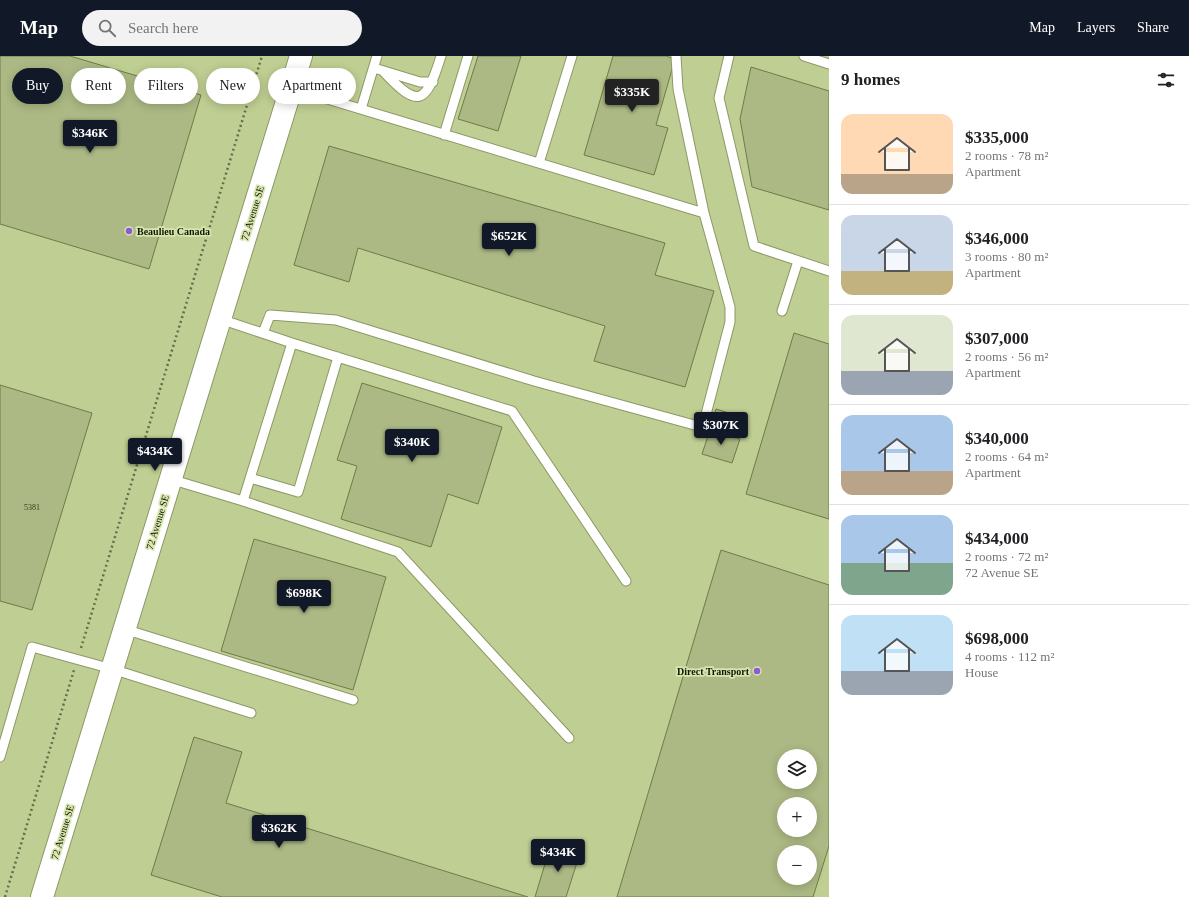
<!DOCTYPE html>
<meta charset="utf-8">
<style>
body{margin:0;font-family:"Times New Roman",serif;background:#f2f2f2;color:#202124;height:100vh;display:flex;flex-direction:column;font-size:15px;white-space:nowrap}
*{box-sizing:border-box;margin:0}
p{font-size:13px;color:#757577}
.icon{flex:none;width:22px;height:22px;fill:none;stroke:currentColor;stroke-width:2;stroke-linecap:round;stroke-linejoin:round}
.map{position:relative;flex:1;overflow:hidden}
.sheet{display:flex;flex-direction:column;background:#fff;width:360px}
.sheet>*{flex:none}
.top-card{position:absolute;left:12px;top:12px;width:380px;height:36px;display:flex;gap:8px}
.buttons{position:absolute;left:777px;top:693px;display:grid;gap:8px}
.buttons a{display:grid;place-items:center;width:40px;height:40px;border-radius:50%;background:#fff;box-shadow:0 2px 10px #0003;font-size:20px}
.price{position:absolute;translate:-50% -34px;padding:0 9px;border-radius:4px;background:#111827;color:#fff;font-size:13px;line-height:26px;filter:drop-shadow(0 1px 2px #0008)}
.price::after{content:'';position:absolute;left:50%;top:24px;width:12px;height:9px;margin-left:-6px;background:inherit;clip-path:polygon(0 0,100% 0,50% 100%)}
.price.on{background:#222;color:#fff}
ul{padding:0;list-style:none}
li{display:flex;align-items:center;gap:12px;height:100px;padding:0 12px}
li+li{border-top:1px solid #e0e0e0}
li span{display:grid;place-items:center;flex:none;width:112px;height:80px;border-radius:12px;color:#555}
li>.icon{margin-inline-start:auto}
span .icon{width:48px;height:48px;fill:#fffc;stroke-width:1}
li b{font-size:17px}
h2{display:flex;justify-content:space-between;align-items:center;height:48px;padding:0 12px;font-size:17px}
.chip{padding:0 14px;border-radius:18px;background:#fff;box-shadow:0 2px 10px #0003;font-size:14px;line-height:36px}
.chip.on{background:#111827;color:#fff}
header{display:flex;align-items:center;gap:24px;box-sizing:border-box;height:56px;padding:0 20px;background:#111827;color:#fff}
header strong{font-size:19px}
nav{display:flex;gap:22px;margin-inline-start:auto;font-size:14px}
.search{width:280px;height:36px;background:#f2f2f2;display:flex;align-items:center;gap:10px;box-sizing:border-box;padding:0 14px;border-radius:22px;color:#757577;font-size:15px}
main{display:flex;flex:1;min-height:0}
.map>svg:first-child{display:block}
.built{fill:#bfce92;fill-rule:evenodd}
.building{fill:#acb984;stroke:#6f7b48;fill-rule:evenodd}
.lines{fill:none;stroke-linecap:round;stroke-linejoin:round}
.lane-casing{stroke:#8d9966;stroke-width:11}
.secondary-casing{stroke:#8d9966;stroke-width:24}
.path{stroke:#666e4b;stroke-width:2.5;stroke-dasharray:2 3;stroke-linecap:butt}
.lane{stroke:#fff;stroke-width:9}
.secondary{stroke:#fff;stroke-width:22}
.poi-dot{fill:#8c5bd4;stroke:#d7e5af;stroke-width:1.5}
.labels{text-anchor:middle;stroke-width:3.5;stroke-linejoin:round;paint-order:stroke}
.number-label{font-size:8px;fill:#383f23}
.street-label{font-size:10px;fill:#121603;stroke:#d7e5af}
.poi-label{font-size:10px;font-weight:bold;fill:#121603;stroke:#d7e5af;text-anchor:start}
</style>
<header>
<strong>Map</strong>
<div class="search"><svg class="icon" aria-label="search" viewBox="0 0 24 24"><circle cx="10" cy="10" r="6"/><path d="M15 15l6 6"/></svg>Search here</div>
<nav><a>Map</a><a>Layers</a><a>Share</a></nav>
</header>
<main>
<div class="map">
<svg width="829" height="841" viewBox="0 0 829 841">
<rect width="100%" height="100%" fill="#cbd8a2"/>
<path class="built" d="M0,0H829V841H0ZM784,700H810V726H784ZM784,748H810V774H784ZM784,796H810V822H784Z"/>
<path class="building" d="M0,0H70L201,39L149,213L0,168Z
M478,0H521L498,75L458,63Z
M613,0H666L675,3L656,69L668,72L654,119L584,99Z
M751,11L829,35V154L752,131L740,63Z
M329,90L665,187L655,219L714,235L685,331L594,305L605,270L358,192L349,226L294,209Z
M794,277L829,288V463L746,438Z
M362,327L502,371L478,448L448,438L431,491L341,463L357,410L337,404Z
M0,329L92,357L32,554L0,545Z
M716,353L742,361L736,382L710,374Z
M710,374L740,383L732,407L702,398Z
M254,483L386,521L353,634L221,595Z
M721,494L829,529V790L813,841H617ZM784,700H810V726H784ZM784,748H810V774H784ZM784,796H810V822H784Z
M194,681L242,696L226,747L528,841H222L151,819Z
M551,788L580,797L566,841H535Z"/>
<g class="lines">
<defs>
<path id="lane" d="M729,0L719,42L754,190L829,215
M804,0L829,8
M374,12L420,26H433
M383,15C418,53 426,49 441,0
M291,32L704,157L678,33L676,0
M361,53L377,0
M444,79L468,0
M539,107L572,0
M782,255L798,205
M263,277L270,259L336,264L534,325L698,370L704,366L730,266V251L704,157
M292,287L512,355L626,525
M250,422L298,436L338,301
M170,423L243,445L292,287L220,263
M243,445L398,496L569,682
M124,573L353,644
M0,701L32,591L112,613L251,657"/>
<path id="secondary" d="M42,841L301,0"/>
</defs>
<use href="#lane" class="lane-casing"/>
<use href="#secondary" class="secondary-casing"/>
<path class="path" d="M81,592L262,0
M5,841L74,614"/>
<use href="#lane" class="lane"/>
<use href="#secondary" class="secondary"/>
</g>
<g class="poi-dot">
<circle cx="129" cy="175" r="4"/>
<circle cx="757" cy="615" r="4"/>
</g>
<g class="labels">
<g class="number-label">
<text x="32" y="454">5381</text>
</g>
<g class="street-label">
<text transform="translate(252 157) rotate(-73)" y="4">72 Avenue SE</text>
<text transform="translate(157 466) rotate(-73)" y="4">72 Avenue SE</text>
<text transform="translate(62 776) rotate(-73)" y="4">72 Avenue SE</text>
</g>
<g class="poi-label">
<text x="137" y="179">Beaulieu Canada</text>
<text x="749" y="619" text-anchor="end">Direct Transport</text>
</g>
</g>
</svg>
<div class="buttons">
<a><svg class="icon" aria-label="layers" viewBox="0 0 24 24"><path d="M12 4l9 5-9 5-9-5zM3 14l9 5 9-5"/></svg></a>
<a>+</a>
<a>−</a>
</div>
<b class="price on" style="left:632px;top:57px">$335K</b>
<b class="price" style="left:90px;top:98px">$346K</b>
<b class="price" style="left:509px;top:201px">$652K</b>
<b class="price" style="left:721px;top:390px">$307K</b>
<b class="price" style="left:412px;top:407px">$340K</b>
<b class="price" style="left:155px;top:416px">$434K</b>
<b class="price" style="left:304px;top:558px">$698K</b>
<b class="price" style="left:279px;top:793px">$362K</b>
<b class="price" style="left:558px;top:817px">$434K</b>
<div class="top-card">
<a class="chip on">Buy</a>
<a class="chip">Rent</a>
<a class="chip">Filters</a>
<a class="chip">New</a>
<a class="chip">Apartment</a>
</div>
</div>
<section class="sheet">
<h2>9 homes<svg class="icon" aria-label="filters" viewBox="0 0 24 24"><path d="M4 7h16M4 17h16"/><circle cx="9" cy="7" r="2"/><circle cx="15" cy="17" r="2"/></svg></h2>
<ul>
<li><span style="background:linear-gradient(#ffd9b3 75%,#b9a48a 0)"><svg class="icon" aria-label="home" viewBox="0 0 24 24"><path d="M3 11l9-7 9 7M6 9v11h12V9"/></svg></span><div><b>$335,000</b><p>2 rooms · 78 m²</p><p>Apartment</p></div></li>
<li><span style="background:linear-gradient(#c9d6e8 70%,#c2b280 0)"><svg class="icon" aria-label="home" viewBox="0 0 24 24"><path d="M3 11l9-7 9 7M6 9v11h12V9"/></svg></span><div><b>$346,000</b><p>3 rooms · 80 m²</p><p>Apartment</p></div></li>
<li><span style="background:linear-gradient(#dfe7d0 70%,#9aa5b1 0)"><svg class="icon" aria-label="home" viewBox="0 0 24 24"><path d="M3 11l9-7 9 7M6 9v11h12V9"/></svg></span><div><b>$307,000</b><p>2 rooms · 56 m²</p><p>Apartment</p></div></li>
<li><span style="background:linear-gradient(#a9c7e8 70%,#b9a48a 0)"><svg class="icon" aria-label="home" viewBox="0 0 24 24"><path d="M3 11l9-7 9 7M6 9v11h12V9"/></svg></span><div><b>$340,000</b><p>2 rooms · 64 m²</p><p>Apartment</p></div></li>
<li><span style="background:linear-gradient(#a9c7e8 60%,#7fa58c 0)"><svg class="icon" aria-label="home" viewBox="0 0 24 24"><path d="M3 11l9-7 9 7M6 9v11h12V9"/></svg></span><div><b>$434,000</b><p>2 rooms · 72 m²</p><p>72 Avenue SE</p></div></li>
<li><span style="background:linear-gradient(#bfe0f5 70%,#9aa5b1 0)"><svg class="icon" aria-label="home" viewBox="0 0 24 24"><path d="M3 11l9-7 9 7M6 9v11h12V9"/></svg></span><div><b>$698,000</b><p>4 rooms · 112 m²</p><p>House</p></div></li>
</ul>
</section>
</main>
